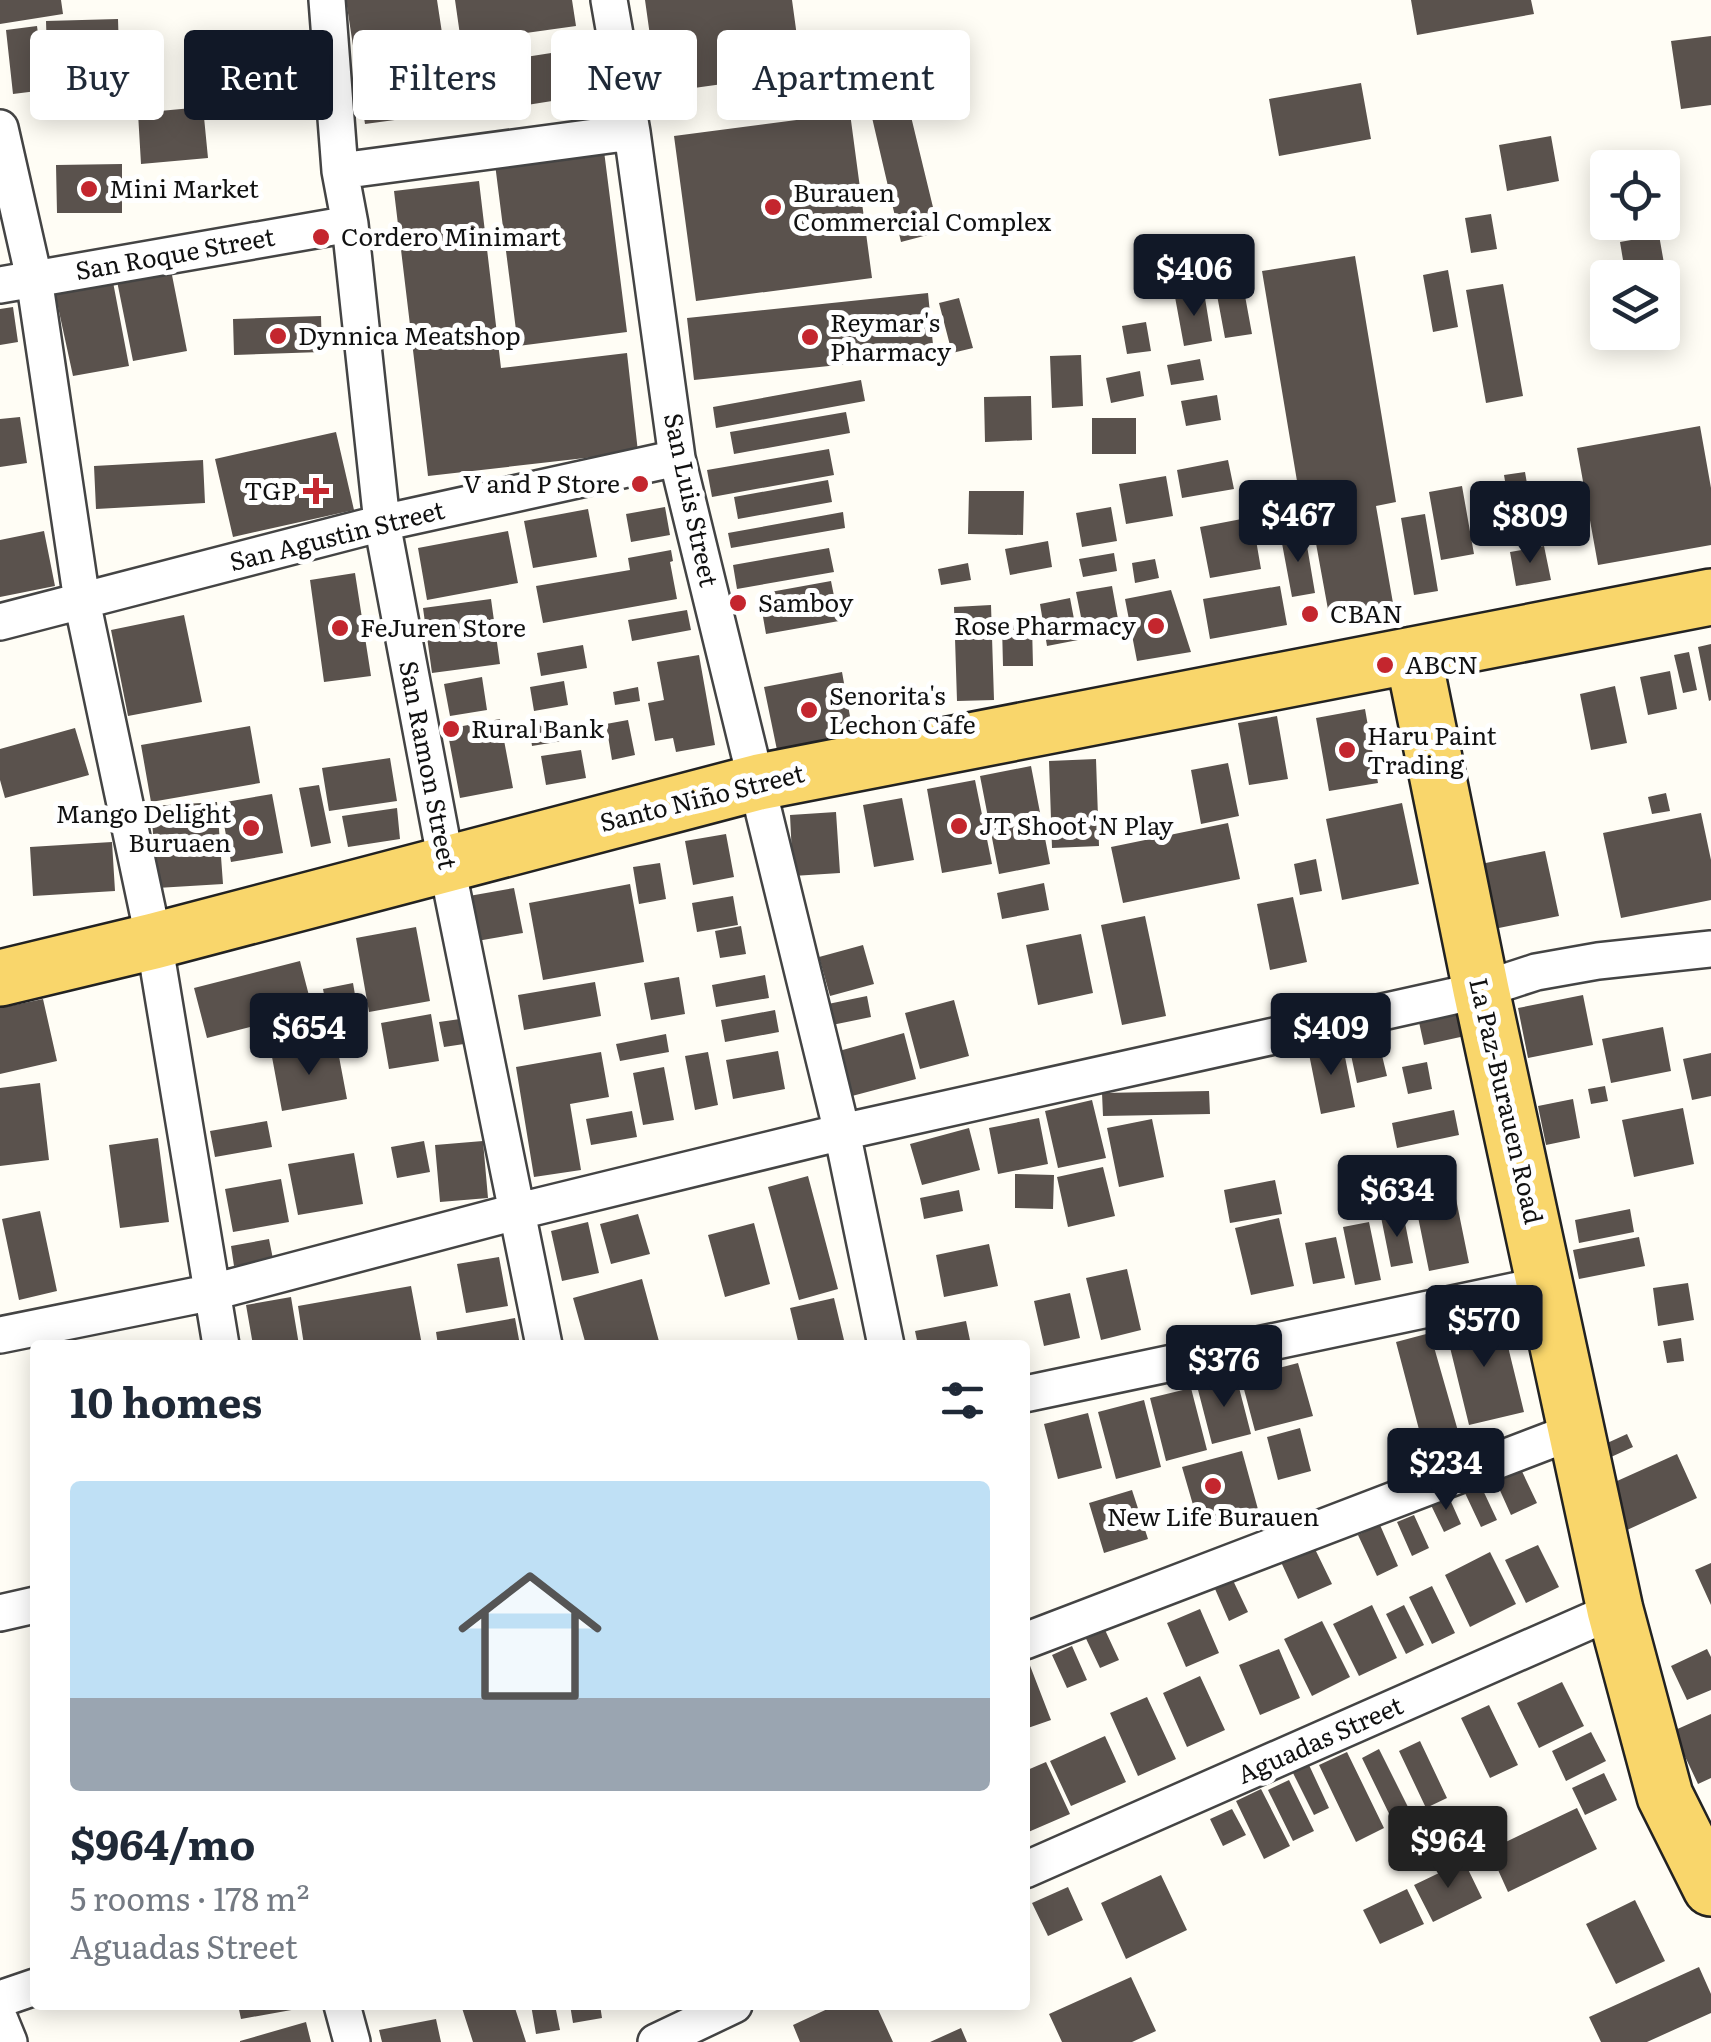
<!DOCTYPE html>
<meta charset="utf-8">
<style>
body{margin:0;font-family:Literata,serif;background:#f6f6f7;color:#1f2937;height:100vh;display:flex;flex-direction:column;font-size:38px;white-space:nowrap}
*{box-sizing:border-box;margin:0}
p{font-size:32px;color:#747a83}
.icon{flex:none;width:55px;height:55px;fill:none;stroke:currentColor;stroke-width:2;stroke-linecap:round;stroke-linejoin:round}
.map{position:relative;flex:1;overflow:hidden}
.sheet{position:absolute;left:30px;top:1340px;width:1000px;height:670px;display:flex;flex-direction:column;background:#fff;border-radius:10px;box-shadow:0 5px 25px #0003}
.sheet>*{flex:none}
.hud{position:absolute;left:30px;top:30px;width:1000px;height:90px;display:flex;gap:20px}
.controls{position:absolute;left:1590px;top:150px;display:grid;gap:20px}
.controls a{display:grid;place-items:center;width:90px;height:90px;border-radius:10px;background:#fff;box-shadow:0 5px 25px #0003;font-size:50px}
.price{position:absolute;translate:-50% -85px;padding:0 22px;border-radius:10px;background:#111827;color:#fff;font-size:32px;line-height:65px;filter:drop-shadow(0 2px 5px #0008)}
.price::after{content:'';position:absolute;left:50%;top:60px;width:30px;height:22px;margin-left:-15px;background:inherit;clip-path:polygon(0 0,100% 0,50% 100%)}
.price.on{background:#222;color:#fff}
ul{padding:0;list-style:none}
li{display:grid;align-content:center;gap:20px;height:530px;padding:0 40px}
li span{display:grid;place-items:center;height:310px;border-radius:10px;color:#555}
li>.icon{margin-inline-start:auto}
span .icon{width:180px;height:180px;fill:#fffc;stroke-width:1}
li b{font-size:42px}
h2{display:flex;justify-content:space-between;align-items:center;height:120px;padding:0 40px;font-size:42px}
.chip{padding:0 35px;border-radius:10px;background:#fff;box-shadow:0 5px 25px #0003;font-size:35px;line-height:90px}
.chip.on{background:#111827;color:#fff}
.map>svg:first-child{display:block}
.building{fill:#5a524d}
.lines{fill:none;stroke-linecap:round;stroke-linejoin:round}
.street-casing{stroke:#444;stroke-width:40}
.primary-casing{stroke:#222;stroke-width:60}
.street{stroke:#fff;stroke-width:35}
.primary{stroke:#f9d66b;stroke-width:55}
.poi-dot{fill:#c4262e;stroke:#fff;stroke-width:4}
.labels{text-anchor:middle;stroke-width:10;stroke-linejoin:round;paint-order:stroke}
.poi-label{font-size:25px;fill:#111;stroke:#fff;text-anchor:start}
.street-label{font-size:25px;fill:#111;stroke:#fff}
</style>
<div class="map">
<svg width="1711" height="2042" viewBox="0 0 1711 2042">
<rect width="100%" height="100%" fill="#fffdf5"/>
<path class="building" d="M0,0H61L63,14L0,24Z
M346,0H437L454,112L365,124Z
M455,0H572L576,26L461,42Z
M645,0H792L802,73L658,93Z
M1411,0H1531L1534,14L1417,35Z
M118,19L120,85L48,87L46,21Z
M37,26L45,90L13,94L6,30Z
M1711,36V105L1681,109L1671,41Z
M564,51L571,98L483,112L475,65Z
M294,76L297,103L217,110L215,84Z
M1361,83L1371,139L1279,156L1269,99Z
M907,100L939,232L901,242L870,109Z
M203,107L208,158L141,164L138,113Z
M850,113L872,278L696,301L674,136Z
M1551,136L1559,181L1507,191L1499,145Z
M604,151L627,332L518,346L495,164Z
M122,164V213H57L56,165Z
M479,181L501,368L627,353L638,452L428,476L394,191Z
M1491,214L1497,249L1471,253L1465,218Z
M1659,235L1672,309L1662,311V278H1626L1620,242Z
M1355,256L1396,502L1376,506L1393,603L1329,615L1311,516L1303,517L1262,271Z
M171,270L187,351L133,361L117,281Z
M1448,270L1458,327L1433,332L1423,275Z
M1241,274L1252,334L1225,338L1214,279Z
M113,282L129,366L73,376L55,293Z
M1503,284L1523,396L1486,403L1466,290Z
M1204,292L1212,341L1184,346L1175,297Z
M928,293L934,355L694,380L687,318Z
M959,298L973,348L952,353L939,303Z
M13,307L18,342L0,345V309Z
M321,316L322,352L234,355L233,319Z
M1146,322L1151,351L1127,354L1122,326Z
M1081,355L1083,406L1052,408L1050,356Z
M1200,359L1204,380L1171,385L1167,365Z
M1140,371L1144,396L1111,403L1106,378Z
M861,380L865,401L716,428L713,407Z
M1217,395L1221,420L1186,426L1181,401Z
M1031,396L1032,440L985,442L984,397Z
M846,412L850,433L734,454L730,432Z
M20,417L27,463L0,467V419Z
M1092,418H1136V454H1092Z
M1700,426L1711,488V545L1598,565L1577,448Z
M336,432L354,510L233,537L215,459Z
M829,449L834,475L712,497L707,470Z
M203,460L205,503L96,509L94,466Z
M1228,460L1234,489L1182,498L1177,470Z
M1525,472L1531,507L1510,511L1504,475Z
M1166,476L1173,516L1126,524L1119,484Z
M828,480L832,502L738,519L734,497Z
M1462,486L1474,554L1441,560L1429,492Z
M969,491H1024L1023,535L968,534Z
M665,507L670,535L631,542L626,514Z
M1111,507L1117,541L1082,547L1076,513Z
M588,509L597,557L533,568L524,521Z
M843,512L845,528L731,548L728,533Z
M1425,514L1438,591L1414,595L1401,518Z
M1252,517L1261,569L1210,578L1200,527Z
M44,531L55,586L0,597V540Z
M508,531L518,583L427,600L418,548Z
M1305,534L1315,593L1292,597L1281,538Z
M1048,541L1052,567L1010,575L1005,549Z
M1544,546L1551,580L1516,586L1510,552Z
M829,548L834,572L737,589L733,565Z
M671,550L673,561L670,562L677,599L543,623L536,586L630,570L628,558Z
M1114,553L1117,571L1083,577L1079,559Z
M1155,559L1159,578L1135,583L1132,563Z
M968,563L971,580L941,585L938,569Z
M355,573L371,676L324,682L310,580Z
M831,581L839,621L766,634L759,594Z
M1112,586L1120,630L1085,637L1076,592Z
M1280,586L1287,625L1210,639L1203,599Z
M1171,590L1191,652L1137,661L1125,599Z
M1070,598L1078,640L1047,646L1040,604Z
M491,599L500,664L432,673L423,608Z
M991,605L994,700L957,701L954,607Z
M687,610L691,630L632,641L628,620Z
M184,615L202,702L128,716L111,630Z
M1032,625L1033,666H1003L1002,626Z
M1711,644V700L1709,701L1698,647Z
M583,645L587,668L541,676L537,653Z
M1689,652L1697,690L1683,693L1674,655Z
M699,655L715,745L676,752L673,738L655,741L648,703L664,700L657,662Z
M1670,671L1677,709L1648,715L1640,677Z
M842,672L853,733L777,750L764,687Z
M482,677L487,710L450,716L444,684Z
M564,681L568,705L534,711L530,687Z
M1615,686L1627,743L1591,750L1580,694Z
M638,687L640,701L615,705L613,692Z
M1365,709L1378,783L1329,791L1316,718Z
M1277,716L1288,779L1249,785L1238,723Z
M500,719L513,788L460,798L447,729Z
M558,720L562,741L532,746L529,725Z
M628,720L635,755L612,760L606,724Z
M250,726L260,783L151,802L141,745Z
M75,728L89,775L5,798L0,780V749Z
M581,750L586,778L546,785L541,756Z
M390,758L397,801L329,811L322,768Z
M1096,759L1099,846L1052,848L1049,761Z
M1228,763L1239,816L1201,824L1191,770Z
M1031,766L1050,864L999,874L980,776Z
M975,780L992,864L942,873L927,789Z
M319,785L331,843L311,847L299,788Z
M1666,793L1670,811L1652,814L1648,797Z
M272,794L283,853L231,862L220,803Z
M902,798L914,860L874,867L863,805Z
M217,802L223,884L157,888L151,806Z
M1402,803L1419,884L1342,900L1326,819Z
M397,808L400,839L348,847L342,816Z
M836,812L840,873L793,876L790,815Z
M1701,813L1711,860V900L1621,918L1603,833Z
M1228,823L1240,879L1123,903L1111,847Z
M726,834L734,877L693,885L685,841Z
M112,842L115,891L33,896L30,847Z
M1545,851L1559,916L1484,931L1471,866Z
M1316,859L1322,891L1300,895L1294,864Z
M660,863L666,899L639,904L633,867Z
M1044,883L1049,910L1002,919L997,893Z
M630,884L644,962L543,980L529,903Z
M514,888L523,933L477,941L469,896Z
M733,896L738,925L697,932L692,903Z
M1293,897L1307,962L1270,970L1257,904Z
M1145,916L1166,1016L1122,1025L1101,925Z
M741,926L746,954L720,958L715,931Z
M416,927L430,1001L369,1012L356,938Z
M1081,934L1093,993L1038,1005L1026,945Z
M863,945L874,984L830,996L819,957Z
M300,961L313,1011L207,1038L194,988Z
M765,975L769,998L716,1007L712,985Z
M679,977L685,1014L651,1020L644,983Z
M595,982L601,1016L524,1030L518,995Z
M353,983L361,1030L332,1036L323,989Z
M1583,995L1593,1045L1528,1058L1518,1008Z
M867,996L871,1017L832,1025L828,1004Z
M43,999L57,1061L0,1074V1008Z
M954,1000L969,1056L920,1069L905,1013Z
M1458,1005L1465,1036L1424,1045L1417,1013Z
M775,1010L779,1032L725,1042L721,1020Z
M431,1014L439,1061L389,1069L381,1023Z
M460,1019L464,1044L444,1047L439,1022Z
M1663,1027L1671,1071L1611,1083L1602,1039Z
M904,1033L916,1079L852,1096L839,1051Z
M666,1034L669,1052L620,1061L616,1044Z
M1377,1035L1387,1076L1357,1083L1348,1041Z
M1342,1042L1355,1107L1321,1114L1308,1049Z
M337,1046L347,1099L282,1111L272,1057Z
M778,1051L785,1089L733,1099L726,1060Z
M601,1052L609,1097L570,1104L581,1170L534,1177L516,1067Z
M708,1052L718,1105L695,1110L685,1056Z
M1711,1053V1096L1692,1100L1683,1059Z
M1427,1062L1432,1089L1408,1094L1402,1067Z
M664,1067L674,1120L643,1125L633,1073Z
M40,1083L49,1160L0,1166V1088Z
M1605,1086L1608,1101L1591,1104L1588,1089Z
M1209,1091L1210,1114L1103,1116L1102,1093Z
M1573,1099L1580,1138L1546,1145L1538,1106Z
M1092,1100L1106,1158L1058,1168L1045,1111Z
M1683,1108L1694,1164L1634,1177L1622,1120Z
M1454,1110L1459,1135L1397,1148L1392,1123Z
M632,1111L637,1137L591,1145L586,1119Z
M1039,1118L1048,1164L998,1174L989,1128Z
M1152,1119L1164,1177L1119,1187L1107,1128Z
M267,1121L272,1147L215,1157L210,1131Z
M969,1128L980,1170L922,1185L910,1144Z
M158,1138L169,1222L120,1228L109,1145Z
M424,1141L430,1172L397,1178L391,1147Z
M483,1141L488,1198L440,1202L435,1145Z
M354,1153L363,1204L298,1215L288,1164Z
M1446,1160L1451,1184L1391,1197L1386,1173Z
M1103,1167L1115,1216L1068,1227L1057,1177Z
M1015,1174L1054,1175L1053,1209L1015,1208Z
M808,1176L838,1289L799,1300L768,1187Z
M281,1179L289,1222L233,1232L225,1189Z
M1275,1180L1282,1214L1230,1223L1224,1190Z
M959,1190L963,1211L924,1219L920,1198Z
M1456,1199L1469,1263L1429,1271L1416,1207Z
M1630,1209L1634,1232L1579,1243L1575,1220Z
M40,1211L57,1291L19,1300L2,1219Z
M1403,1213L1413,1263L1391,1267L1381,1217Z
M638,1214L650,1254L611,1264L600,1224Z
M1279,1218L1294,1286L1251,1295L1235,1228Z
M588,1222L599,1273L562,1281L551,1231Z
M1369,1222L1381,1280L1355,1285L1343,1227Z
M754,1223L770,1284L725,1297L708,1235Z
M1336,1237L1345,1278L1313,1284L1305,1243Z
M1639,1237L1645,1266L1579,1279L1573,1250Z
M269,1239L273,1259L234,1266L231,1246Z
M989,1244L998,1286L944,1297L936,1255Z
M499,1257L508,1306L466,1313L457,1264Z
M1127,1269L1141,1330L1101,1340L1086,1278Z
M642,1279L660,1345H586L573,1298Z
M1688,1283L1694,1320L1658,1326L1653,1288Z
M411,1286L422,1345H304L298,1306Z
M1070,1293L1080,1338L1044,1346L1034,1301Z
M291,1297L299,1345H253L246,1305Z
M834,1298L844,1340L821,1345H799L790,1308Z
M1500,1314L1524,1412L1469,1425L1445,1327Z
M515,1318L520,1345H438L436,1332Z
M966,1321L971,1345H918L915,1331Z
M1430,1333L1458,1431L1422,1441L1396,1342Z
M1681,1338L1684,1361L1667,1363L1663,1341Z
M1298,1363L1313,1416L1255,1431L1241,1378Z
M1236,1376L1251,1434L1212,1444L1197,1386Z
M1191,1388L1207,1450L1166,1461L1150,1398Z
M1144,1400L1161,1467L1116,1479L1098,1412Z
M1088,1413L1102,1468L1058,1479L1044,1424Z
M1300,1428L1311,1471L1278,1480L1267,1437Z
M1627,1434L1633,1447L1611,1457L1605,1444Z
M1242,1451L1259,1513L1200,1529L1182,1467Z
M1677,1454L1697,1498L1627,1530L1606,1486Z
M1518,1463L1537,1503L1511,1515L1493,1475Z
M1481,1486L1497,1520L1481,1527L1465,1493Z
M1132,1490L1148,1539L1104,1553L1089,1503Z
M1448,1495L1461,1524L1444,1532L1430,1503Z
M1414,1515L1429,1548L1412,1556L1397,1522Z
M1380,1525L1398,1566L1377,1576L1358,1535Z
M1538,1545L1559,1587L1526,1603L1505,1560Z
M1314,1547L1332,1584L1298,1599L1281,1562Z
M1490,1552L1516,1604L1470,1627L1445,1575Z
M1711,1563V1605L1695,1570Z
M1230,1574L1248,1612L1229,1621L1212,1582Z
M1432,1586L1455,1633L1432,1644L1409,1597Z
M1372,1605L1397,1658L1359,1676L1333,1624Z
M1404,1605L1424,1645L1406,1654L1386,1614Z
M1200,1609L1219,1653L1186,1667L1167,1623Z
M1099,1617L1119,1660L1100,1668L1080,1626Z
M1322,1621L1350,1677L1312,1696L1284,1639Z
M1072,1646L1087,1680L1067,1688L1052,1655Z
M1279,1649L1300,1698L1260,1715L1239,1665Z
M1707,1649L1711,1657V1690L1687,1700L1671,1666Z
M1029,1663L1051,1720L1025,1729V1665Z
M1200,1676L1225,1730L1187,1747L1163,1693Z
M1562,1682L1584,1726L1539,1748L1517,1703Z
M1147,1697L1176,1759L1138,1776L1110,1713Z
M1489,1705L1518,1765L1490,1778L1461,1718Z
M1711,1714V1778L1698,1784L1673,1731Z
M1591,1732L1606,1761L1566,1781L1552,1751Z
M1105,1736L1126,1782L1071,1806L1050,1761Z
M1420,1741L1447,1798L1426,1808L1399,1751Z
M1379,1749L1414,1819L1396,1828L1362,1758Z
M1347,1752L1384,1828L1356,1842L1319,1765Z
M1046,1762L1070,1814L1026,1833L1025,1771Z
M1309,1765L1329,1808L1314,1815L1293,1773Z
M1604,1773L1617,1800L1585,1815L1572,1788Z
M1289,1780L1314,1831L1293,1841L1268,1790Z
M1261,1789L1290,1846L1264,1859L1236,1801Z
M1577,1808L1597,1849L1508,1892L1489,1850Z
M1232,1809L1246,1835L1223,1846L1210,1819Z
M1464,1861L1482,1898L1433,1922L1414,1885Z
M1161,1875L1187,1930L1126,1959L1101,1903Z
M1068,1887L1083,1920L1048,1936L1032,1903Z
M1407,1889L1424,1924L1380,1944L1363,1910Z
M1635,1900L1665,1961L1616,1984L1586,1924Z
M1699,1967L1711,1994V2013L1647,2042H1601L1589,2017Z
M1131,1977L1156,2031L1132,2042H1062L1049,2014Z
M238,2005H308V2007L241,2019Z
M461,2005H514L526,2042H473Z
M531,2005H555L560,2030L536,2034Z
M570,2005H600L602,2018L573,2023Z
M836,2005H876L893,2042H800L793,2025Z
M436,2019L441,2042H382L379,2030Z
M306,2022L311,2042H240V2041Z
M961,2028L967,2042H930Z"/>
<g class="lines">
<defs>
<path id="street" d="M327,0L340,171L350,224L382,523L446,862L544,1345
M609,0L632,132L677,458L842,1132L886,1345
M0,128L34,278L82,601L154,941L221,1345
M340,171L632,132
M0,285L350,224
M0,622L382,523L677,458
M0,1335L213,1292L515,1212L842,1132L1481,990L1536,972L1598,961L1711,949
M1025,1394L1547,1284
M0,1613L35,1605
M1025,1641L1577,1430
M1025,1870L1615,1610
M0,1999L35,1987
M342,2005L352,2042
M0,2020L9,2042
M656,2042L734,2005"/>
<path id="primary" d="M1413,655L1481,990L1615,1610L1665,1796L1711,1888
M0,978L154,941L759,782L1711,597"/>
</defs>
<use href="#street" class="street-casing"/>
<use href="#primary" class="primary-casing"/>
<use href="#street" class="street"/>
<use href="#primary" class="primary"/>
</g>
<g class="poi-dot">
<circle cx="89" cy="189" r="10"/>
<circle cx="773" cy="207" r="10"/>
<circle cx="321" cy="237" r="10"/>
<circle cx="278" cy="336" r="10"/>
<circle cx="810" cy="337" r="10"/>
<circle cx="640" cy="484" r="10"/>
<path d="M311 476h10v10h10v10h-10v10h-10v-10h-10v-10h10z"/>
<circle cx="738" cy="603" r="10"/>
<circle cx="1310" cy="614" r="10"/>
<circle cx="1156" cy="626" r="10"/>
<circle cx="340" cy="628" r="10"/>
<circle cx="1385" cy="665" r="10"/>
<circle cx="809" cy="710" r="10"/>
<circle cx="451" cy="729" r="10"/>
<circle cx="1347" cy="750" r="10"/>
<circle cx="959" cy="826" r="10"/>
<circle cx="251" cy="828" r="10"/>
<circle cx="1213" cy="1486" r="10"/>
</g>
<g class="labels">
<g class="poi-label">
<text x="109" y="198">Mini Market</text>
<text x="793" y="202">Burauen<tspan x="793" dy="29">Commercial Complex</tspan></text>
<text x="341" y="246">Cordero Minimart</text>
<text x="830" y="332">Reymar's<tspan x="830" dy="29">Pharmacy</tspan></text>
<text x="298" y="345">Dynnica Meatshop</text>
<text x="620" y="493" text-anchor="end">V and P Store</text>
<text x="296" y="500" text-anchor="end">TGP</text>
<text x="758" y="612">Samboy</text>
<text x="1330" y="623">CBAN</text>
<text x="1136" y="635" text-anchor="end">Rose Pharmacy</text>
<text x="360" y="637">FeJuren Store</text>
<text x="1405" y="674">ABCN</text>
<text x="829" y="705">Senorita's<tspan x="829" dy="29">Lechon Cafe</tspan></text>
<text x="471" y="738">Rural Bank</text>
<text x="1367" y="745">Haru Paint<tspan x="1367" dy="29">Trading</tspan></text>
<text x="231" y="823" text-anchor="end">Mango Delight<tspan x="231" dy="29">Buruaen</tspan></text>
<text x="979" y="835">JT Shoot 'N Play</text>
<text x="1213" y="1526" text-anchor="middle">New Life Burauen</text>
</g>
<g class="street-label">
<text transform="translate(175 254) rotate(-10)" y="9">San Roque Street</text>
<text transform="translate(691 500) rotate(78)" y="9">San Luis Street</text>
<text transform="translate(337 536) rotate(-14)" y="9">San Agustin Street</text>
<text transform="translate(428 765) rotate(79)" y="9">San Ramon Street</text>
<text transform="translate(702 798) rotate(-14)" y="9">Santo Niño Street</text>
<text transform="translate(1506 1101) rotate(77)" y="9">La Paz-Burauen Road</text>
<text transform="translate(1320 1740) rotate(-24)" y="9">Aguadas Street</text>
</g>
</g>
</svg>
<div class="controls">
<a><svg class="icon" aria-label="locate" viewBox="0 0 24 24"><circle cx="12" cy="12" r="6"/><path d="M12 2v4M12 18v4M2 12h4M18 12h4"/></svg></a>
<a><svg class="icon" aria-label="layers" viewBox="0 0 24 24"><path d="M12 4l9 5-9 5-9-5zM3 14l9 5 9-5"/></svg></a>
</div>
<b class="price" style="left:1194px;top:319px">$406</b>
<b class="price" style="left:1298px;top:565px">$467</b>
<b class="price" style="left:1530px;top:566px">$809</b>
<b class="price" style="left:309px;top:1078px">$654</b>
<b class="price" style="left:1331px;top:1078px">$409</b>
<b class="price" style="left:1397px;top:1240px">$634</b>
<b class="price" style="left:1484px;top:1370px">$570</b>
<b class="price" style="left:1224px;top:1410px">$376</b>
<b class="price" style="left:1446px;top:1513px">$234</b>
<b class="price on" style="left:1448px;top:1891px">$964</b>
<div class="hud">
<a class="chip">Buy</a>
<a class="chip on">Rent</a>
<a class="chip">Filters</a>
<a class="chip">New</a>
<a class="chip">Apartment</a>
</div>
<section class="sheet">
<h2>10 homes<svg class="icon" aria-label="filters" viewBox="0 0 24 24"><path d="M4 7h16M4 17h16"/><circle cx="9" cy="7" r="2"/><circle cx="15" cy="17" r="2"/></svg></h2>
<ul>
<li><span style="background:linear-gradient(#bfe0f5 70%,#9aa5b1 0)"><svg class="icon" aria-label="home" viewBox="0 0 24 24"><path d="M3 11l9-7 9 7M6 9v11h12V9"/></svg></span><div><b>$964/mo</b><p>5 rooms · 178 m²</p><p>Aguadas Street</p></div></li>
</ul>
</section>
</div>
